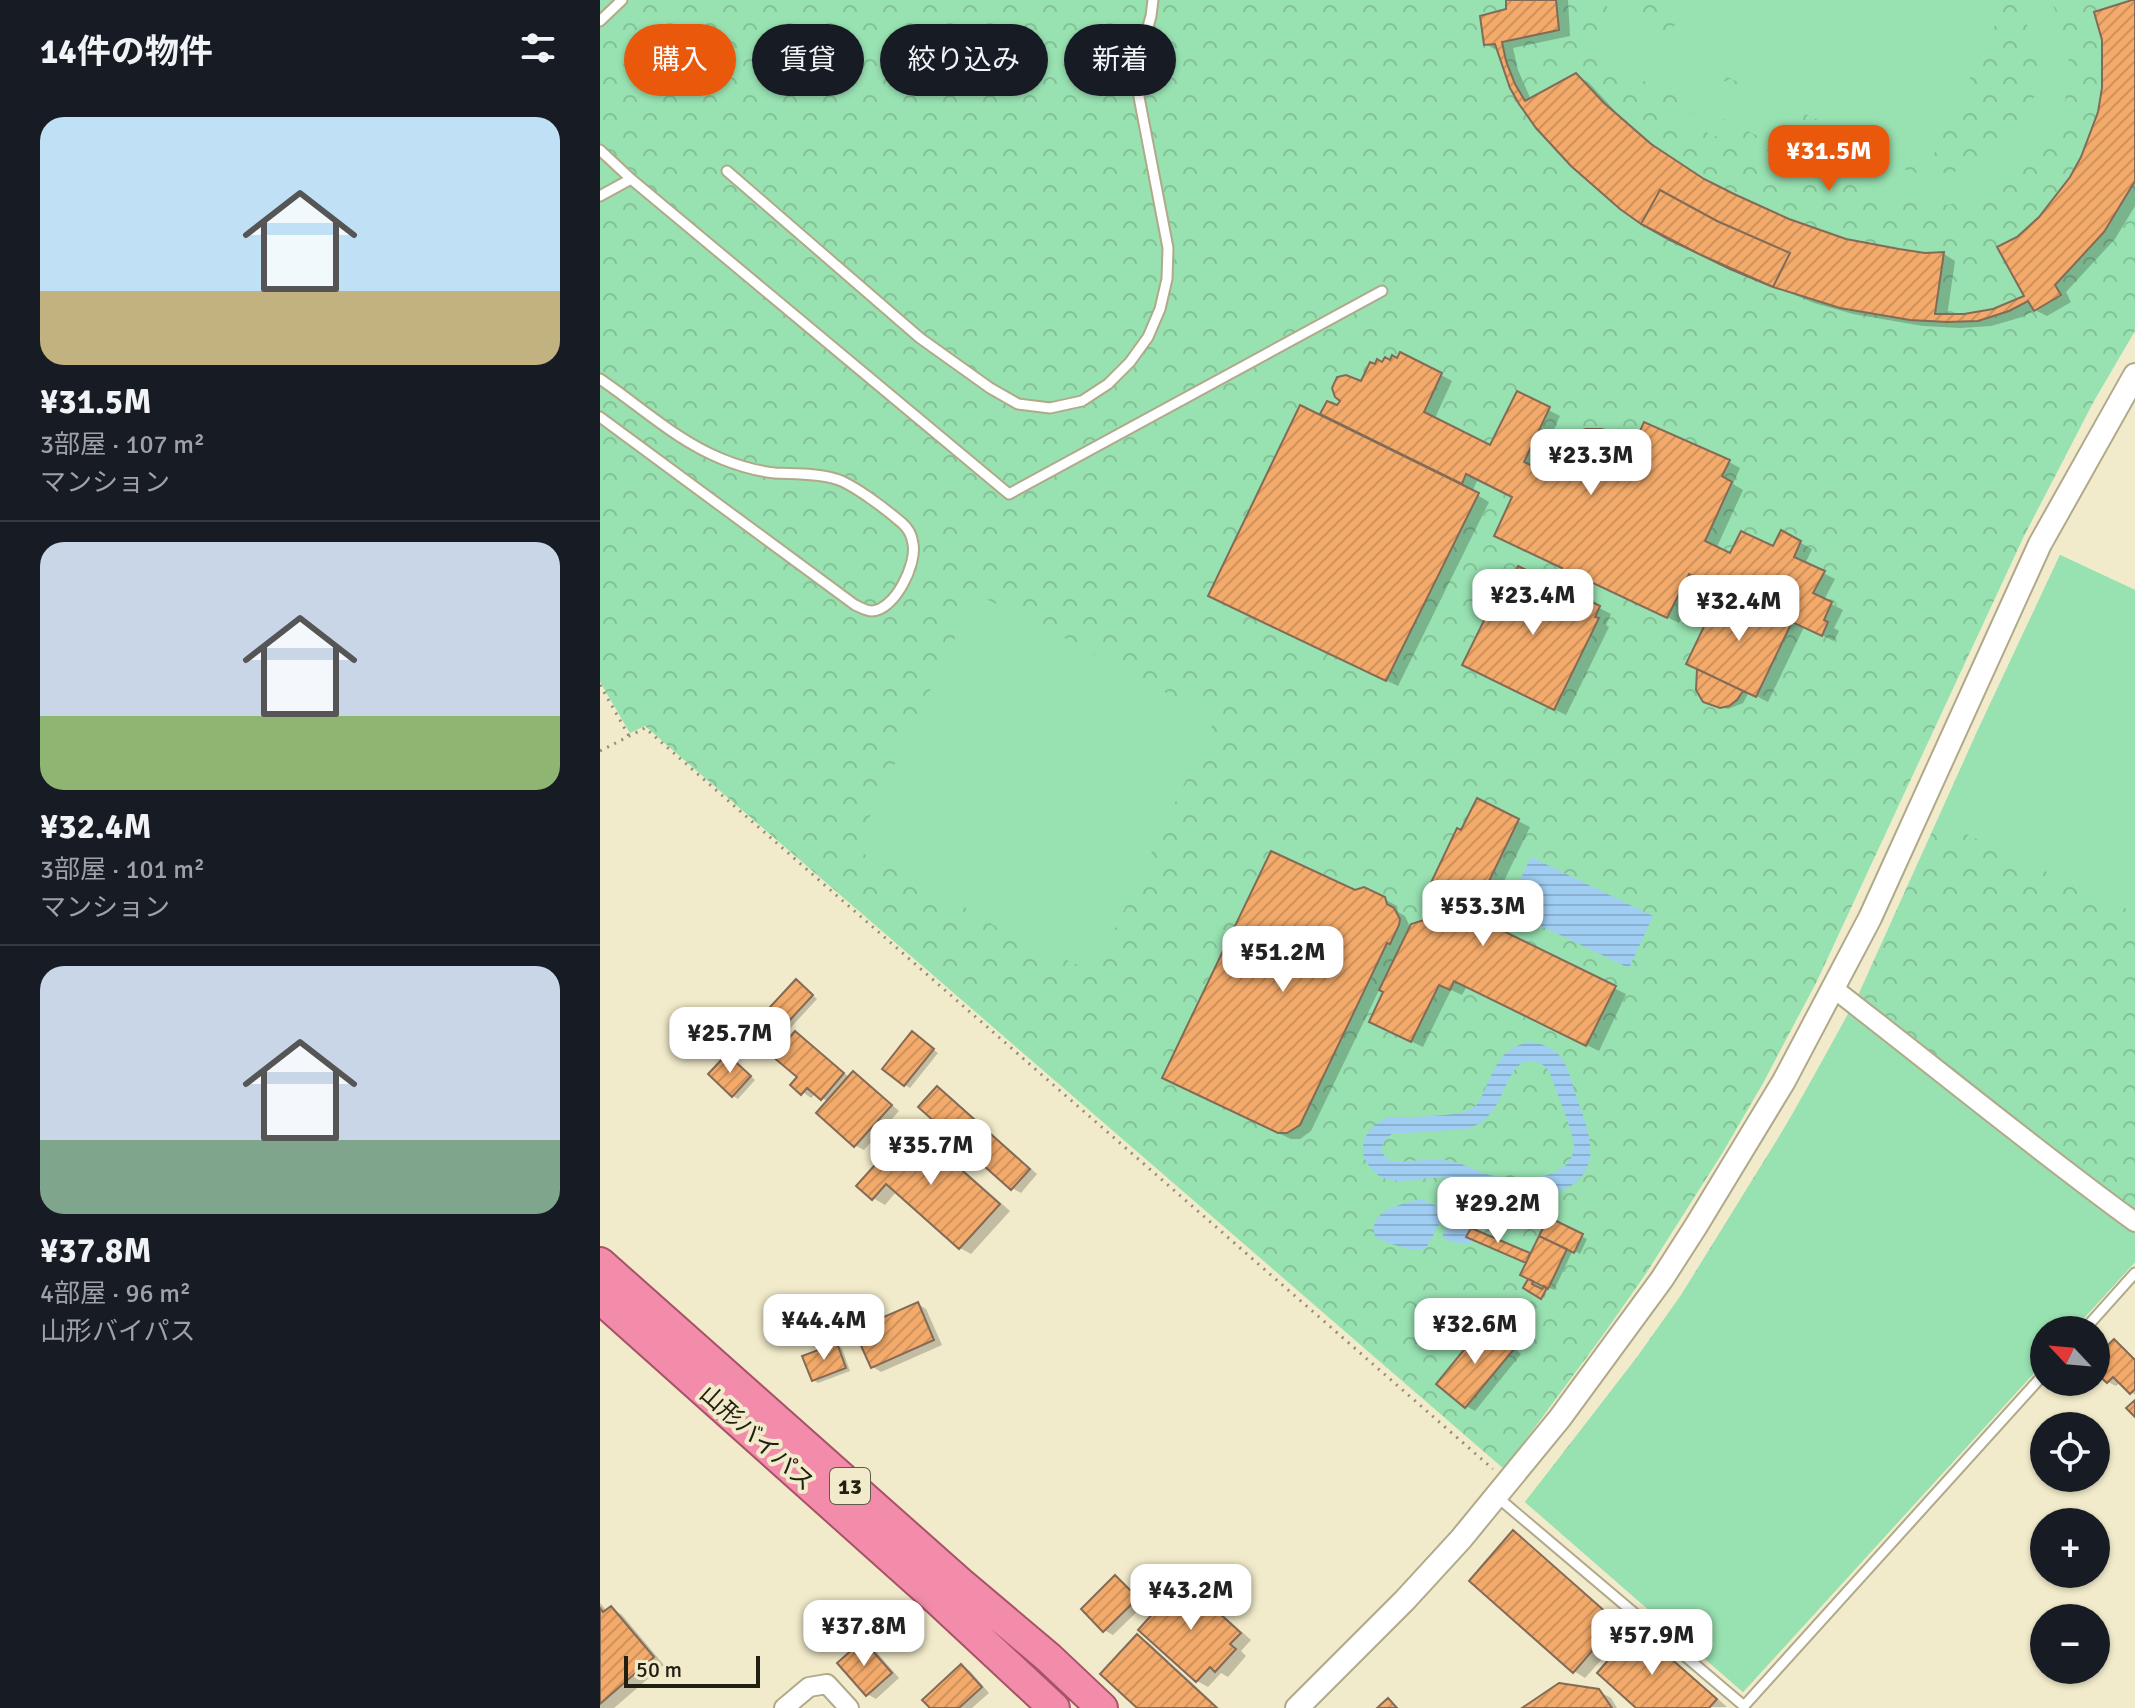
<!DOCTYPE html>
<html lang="ja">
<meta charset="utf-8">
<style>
body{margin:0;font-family:Signika,"Noto Sans JP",sans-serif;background:#20242c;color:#f1f3f6;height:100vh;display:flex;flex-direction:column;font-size:30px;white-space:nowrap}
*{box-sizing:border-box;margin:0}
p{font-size:26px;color:#9ea1a6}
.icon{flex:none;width:44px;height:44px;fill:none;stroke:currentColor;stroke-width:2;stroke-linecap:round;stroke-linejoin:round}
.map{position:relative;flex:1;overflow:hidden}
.side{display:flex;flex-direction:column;background:#171b24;width:600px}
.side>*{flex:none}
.hud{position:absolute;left:24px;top:24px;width:760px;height:72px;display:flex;gap:16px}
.needle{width:52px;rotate:296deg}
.buttons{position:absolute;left:1430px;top:1316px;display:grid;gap:16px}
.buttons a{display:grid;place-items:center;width:80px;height:80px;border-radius:50%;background:#171b24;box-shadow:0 2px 6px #0004;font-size:40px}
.scale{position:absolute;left:24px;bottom:20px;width:136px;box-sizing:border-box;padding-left:8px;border:4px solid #211e12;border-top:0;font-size:22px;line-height:28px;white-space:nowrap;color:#211e12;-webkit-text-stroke:6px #f2ebcb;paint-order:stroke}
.price{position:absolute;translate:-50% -68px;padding:0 18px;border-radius:16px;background:#fff;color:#222;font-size:26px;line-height:52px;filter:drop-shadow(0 2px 4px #0008)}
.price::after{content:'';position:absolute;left:50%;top:48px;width:24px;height:18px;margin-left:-12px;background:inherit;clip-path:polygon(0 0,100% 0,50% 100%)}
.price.on{background:#ea580c;color:#fff}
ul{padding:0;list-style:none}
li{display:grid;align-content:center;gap:16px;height:424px;padding:0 40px}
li+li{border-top:2px solid #363941}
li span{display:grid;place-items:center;height:248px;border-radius:24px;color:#555}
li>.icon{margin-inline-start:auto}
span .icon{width:144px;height:144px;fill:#fffc;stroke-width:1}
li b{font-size:34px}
h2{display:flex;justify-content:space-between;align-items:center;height:96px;padding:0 40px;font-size:34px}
.pill{padding:0 28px;border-radius:36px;background:#171b24;box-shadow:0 2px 6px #0004;font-size:28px;line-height:72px}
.pill.on{background:#ea580c;color:#fff}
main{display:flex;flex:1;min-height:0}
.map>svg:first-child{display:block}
.park{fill:url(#park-crowns)}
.garden{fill:#98e1b1}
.water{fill:url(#water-rules);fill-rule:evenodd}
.shadow{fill:#0003}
.building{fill:url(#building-hatch);stroke:#846b57;stroke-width:2}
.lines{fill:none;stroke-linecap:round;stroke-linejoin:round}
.service-casing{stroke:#b0a98a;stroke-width:13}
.minor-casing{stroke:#b0a98a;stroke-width:22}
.tertiary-casing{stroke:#b0a98a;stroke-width:26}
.trunk-casing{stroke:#a75367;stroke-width:34}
.path{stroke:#938e77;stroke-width:3;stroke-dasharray:2 6;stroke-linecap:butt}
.service{stroke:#fff;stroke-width:9}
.minor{stroke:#fff;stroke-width:18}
.tertiary{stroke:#fff;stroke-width:22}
.trunk{stroke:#f28caa;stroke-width:30}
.labels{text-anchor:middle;stroke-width:8;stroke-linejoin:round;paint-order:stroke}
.shield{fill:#f2ebcb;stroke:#605c4a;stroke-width:2}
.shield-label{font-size:22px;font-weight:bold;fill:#211e12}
.street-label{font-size:24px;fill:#211e12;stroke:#f2ebcb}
</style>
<main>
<section class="side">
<h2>14件の物件<svg class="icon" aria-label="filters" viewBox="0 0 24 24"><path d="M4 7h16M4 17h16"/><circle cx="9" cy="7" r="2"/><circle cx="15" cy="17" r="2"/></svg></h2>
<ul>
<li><span style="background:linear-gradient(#bfe0f5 70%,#c2b280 0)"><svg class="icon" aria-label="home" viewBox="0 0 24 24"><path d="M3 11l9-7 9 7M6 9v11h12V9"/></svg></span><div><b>¥31.5M</b><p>3部屋 · 107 m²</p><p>マンション</p></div></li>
<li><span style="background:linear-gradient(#c9d6e8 70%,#8fb573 0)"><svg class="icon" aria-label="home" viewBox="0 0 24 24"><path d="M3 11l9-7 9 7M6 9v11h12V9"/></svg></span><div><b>¥32.4M</b><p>3部屋 · 101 m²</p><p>マンション</p></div></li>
<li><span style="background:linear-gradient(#c9d6e8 70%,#7fa58c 0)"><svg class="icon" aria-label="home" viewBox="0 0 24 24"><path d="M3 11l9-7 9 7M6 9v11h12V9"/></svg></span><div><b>¥37.8M</b><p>4部屋 · 96 m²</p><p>山形バイパス</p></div></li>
</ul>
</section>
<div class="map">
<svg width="1535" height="1708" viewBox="0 0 1535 1708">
<defs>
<pattern id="park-crowns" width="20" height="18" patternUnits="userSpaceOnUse" patternTransform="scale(2)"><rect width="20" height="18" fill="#98e1b1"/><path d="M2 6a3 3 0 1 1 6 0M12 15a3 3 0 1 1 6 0" fill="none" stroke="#83c197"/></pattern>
<pattern id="water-rules" width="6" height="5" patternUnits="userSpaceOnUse" patternTransform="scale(2)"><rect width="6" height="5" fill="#a0cef3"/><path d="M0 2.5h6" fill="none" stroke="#8ab0cf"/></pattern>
<pattern id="building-hatch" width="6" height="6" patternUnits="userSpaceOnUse" patternTransform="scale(2)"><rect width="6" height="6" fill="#f3aa6a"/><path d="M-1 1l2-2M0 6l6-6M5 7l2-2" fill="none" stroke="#d0925b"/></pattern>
</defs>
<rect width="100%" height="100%" fill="#f2ebcb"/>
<path class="park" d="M0,0H1535V331L1494,401L1424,536L1217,981L1162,1085L1123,1152L1045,1275L1003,1335L904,1469L45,726L30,733L0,682Z
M1460,555L1535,590V1262L1473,1330H1444V1362L1143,1692L925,1502L1037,1357L1081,1295L1198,1106L1255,1002L1376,734Z"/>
<path class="garden" d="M1005,0H1037C1044,23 1055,44 1076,57L1287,162C1300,168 1313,174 1328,174C1424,176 1469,74 1412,0H1450C1484,61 1471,126 1420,173C1398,192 1371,204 1342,205C1321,206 1301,201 1281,195L992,56L1006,27L1013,29Z
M1087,0H1407L1326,171L1064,47Z
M1083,109L1225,179L1222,185L1078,119Z
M1460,555L1535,590V913L1338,821L1376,734Z
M376,594L477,644L519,670L616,717L494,973L395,926L350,898L254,849Z
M1249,1012L1535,1230V1262L1473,1330H1444V1362L1143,1692L925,1502C979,1434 1034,1366 1082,1294C1142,1203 1197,1108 1249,1012Z"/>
<path class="water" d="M931,857L1053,916L1029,968L906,909Z
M930,1042C941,1043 950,1047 958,1054C968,1063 971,1081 975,1093C986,1125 1006,1164 969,1187C952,1198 898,1197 879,1190C867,1187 857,1180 845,1178C820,1175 787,1192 770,1167C766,1162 763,1157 763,1150C762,1135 774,1124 786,1118C804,1117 856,1117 869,1110C875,1108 879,1102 882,1096C894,1071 899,1047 930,1042ZM928,1061L941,1063L949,1071C954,1085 975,1136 974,1147C971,1183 915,1181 890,1175C877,1172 867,1165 855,1162C835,1157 812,1162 793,1162C778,1156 779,1142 792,1134L868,1129C908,1115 901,1068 928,1061Z
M821,1199L874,1223L877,1232L873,1241L867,1244L848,1241L843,1235L846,1226L841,1222C835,1228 830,1246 824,1249C815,1253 782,1242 775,1236C767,1210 802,1204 821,1199Z"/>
<path class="shadow" d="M908,0H968L970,36L913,48L918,70L931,100L976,76L988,82L1016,112L1063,153L1111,185L1188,220L1245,241L1299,251L1344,254L1355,261L1347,316L1394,311L1427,297L1418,239L1441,218L1471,178L1483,158L1535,1V206L1515,239L1466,292L1471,302L1447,316L1435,310L1422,317L1391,326L1360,328L1323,326L1253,314L1214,303L1113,260L921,103L898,51L886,44L908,10Z
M841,375L852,381L834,420L891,448L918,394L960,416L935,470L939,472L1036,444L1129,462L1140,468L1133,484L1143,490L1116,549L1131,555L1174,548L1182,533L1212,549L1205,564L1235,579L1224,600L1243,610L1234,628L1239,631L1234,641L1204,627L1168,702L1149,692L1143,703L1128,709L1106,701L1124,589L1101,579L1079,623L985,578L976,596L1011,614L1006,625L1009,627L966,715L876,671L955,586L964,568L914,497L878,479L872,492L889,502L798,686L622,602L728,403L738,408L762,383Z
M878,801L930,827L888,914L898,920L894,929L1026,994L999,1051L867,986L862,995L851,990L823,1047L783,1028L786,991L780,988L711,1131L700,1139H691L576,1084L754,892L784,899L797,906L798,912L805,916L811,929L835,919L862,833Z
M201,985L217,999L183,1036L162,1019Z
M195,1033L204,1038L250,1078L254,1074L262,1078L299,1111L264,1150L256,1146L219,1113L228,1102L216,1093L211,1098L193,1085L200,1077Z
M317,1037L338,1053L310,1088L305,1085Z
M133,1059L155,1080L138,1099L133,1096Z
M337,1088L346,1093L437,1174L421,1193L412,1188Z
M312,1127L323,1134L410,1211L371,1254L360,1248L297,1191L285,1205L273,1198Z
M949,1220L987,1239L980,1254L973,1250L954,1290L935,1281L932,1287L946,1294L944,1298L926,1287L930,1278L928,1263L871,1231L931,1256Z
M318,1304L326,1309L342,1345L281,1372L273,1367Z
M894,1332L921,1354L875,1411L866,1406Z
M1514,1342L1522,1346L1535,1359V1395L1521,1382L1516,1386L1508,1382L1496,1370V1360Z
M236,1345L242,1348L250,1371L218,1383L213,1380Z
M914,1533L925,1540L1028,1630L985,1678L974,1671Z
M516,1578L524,1583L545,1604L513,1635L504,1630Z
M584,1583L595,1590L651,1640L641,1651L646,1656L628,1677L621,1673L608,1687L597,1681Z
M0,1603L7,1611L11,1608L22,1615L64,1665L14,1708H0Z
M1037,1631L1048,1637L1127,1707L1039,1708Z
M538,1637L549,1643L619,1708H540Z
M263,1642L272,1647L299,1678L276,1699L267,1694Z
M362,1666L370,1671L389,1693L372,1708H332Z
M998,1691L1011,1698L1017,1708H925Z"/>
<path class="building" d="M906,0H956L959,30L902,42L906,61L915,84L925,101L976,73L1004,103L1051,144L1104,179L1134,194L1189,219L1246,239L1299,249L1325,253L1344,252L1335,314H1364L1393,309L1424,296L1397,247L1417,237L1439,217L1470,177L1481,157L1498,112L1502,88V40L1494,12L1532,0H1535V181L1504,232L1455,285L1461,295L1434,311L1428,301L1409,311L1378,321L1347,322L1310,320L1240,308L1173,287L1130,269L1068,239L1041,224L1020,209L971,166L936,128L919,104L910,88L895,44L884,45L880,16L906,9Z
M1060,190L1117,221L1190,253L1173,287L1099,254L1041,224Z
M800,352L842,373L824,412L890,445L917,391L950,407L924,462L939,469L946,453L956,442L969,434L986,429H1001L1016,433L1035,442L1044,422L1130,460L1122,476L1132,482L1105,541L1130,553L1141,531L1173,546L1181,530L1201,541L1194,557L1225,571L1213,593L1232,602L1224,620L1228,622L1222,636L1089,574L1067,618L972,573L965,589L954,583L962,568L894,536L912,497L866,474L862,484L720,414L727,401L737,405L740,401L735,397L732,388L737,377L746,375L761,381L770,362L775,364L777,359L782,362L785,357L790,360L792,355L797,358Z
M700,405L879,493L786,681L608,596Z
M918,566L1000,606L995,617L999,618L954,710L862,665L906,576L912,579Z
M1122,589L1192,622L1156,697L1086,664Z
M1097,669L1143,691L1137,700L1129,706L1120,708L1103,702L1096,690Z
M877,798L919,819L877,906L888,911L883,921L1016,986L986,1046L854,981L850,990L839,985L811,1042L769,1022L783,992L779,990L811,924L834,917L837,911L828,889L857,828L861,830Z
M671,851L755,890L764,887L785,897L787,904L794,908L800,919L799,925L790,944L787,943L700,1125L687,1133H678L562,1078Z
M196,979L213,995L176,1035L159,1019Z
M195,1031L244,1073L221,1100L207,1088L201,1095L190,1085L197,1077L173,1057Z
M312,1031L334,1049L304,1086L282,1069Z
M127,1054L151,1076L132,1097L108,1074Z
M253,1071L292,1105L254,1147L216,1113Z
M337,1086L430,1169L411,1190L318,1107Z
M311,1125L400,1204L359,1249L286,1184L272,1200L256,1186Z
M948,1217L983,1234L974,1253L939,1236Z
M871,1228L930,1253L926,1263L866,1237Z
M939,1236L967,1249L948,1289L920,1275Z
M928,1279L933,1281L932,1284L942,1289L944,1286L947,1288L941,1299L923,1288Z
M318,1302L334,1340L271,1368L254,1330Z
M885,1324L914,1349L865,1408L836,1384Z
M1514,1339L1535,1360V1389L1530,1394L1513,1377L1507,1383L1496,1373V1357Z
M237,1343L246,1368L212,1381L202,1356Z
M1535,1400V1417L1526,1408Z
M913,1530L1017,1622L973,1673L869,1581Z
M515,1575L538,1598L503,1632L481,1609Z
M583,1580L641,1633L630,1644L636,1649L615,1672L610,1667L596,1682L538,1630Z
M11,1606L54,1657L0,1704V1608L3,1612Z
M1036,1628L1117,1699L1109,1708H1036L997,1673Z
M537,1634L617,1708H537L500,1674Z
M263,1640L292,1673L266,1696L237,1663Z
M361,1664L382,1687L359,1708H330L322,1700Z
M959,1683L999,1689L1012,1708H922Z
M788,1698L797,1708H777Z"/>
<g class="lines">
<defs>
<path id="service" d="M0,21L22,0
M0,150L31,179L409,494L782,291
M127,171L320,338L390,388L418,404L450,408L482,401L508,384L530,362L548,337L560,309L567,279L568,248L539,97L540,56L551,16L553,0
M0,196L31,179
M0,379C40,406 77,441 122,459C139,466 157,471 175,473C195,474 217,473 236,479C253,484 287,510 302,523C308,528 312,535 313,544C317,564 295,610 272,611C266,611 260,607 255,605L0,417
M1484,1330L1535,1273
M896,1496L1144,1706L1444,1374"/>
<path id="minor" d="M1233,988C1334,1066 1432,1147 1535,1222
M184,1708L209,1687L227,1684L249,1708"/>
<path id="tertiary" d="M697,1708L805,1600L861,1539L960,1418L1062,1279L1096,1226L1184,1081L1270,918L1440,544L1535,375"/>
<path id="trunk" d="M0,1263L359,1582L449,1658L502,1708
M0,1298L337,1599L454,1708"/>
</defs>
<use href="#service" class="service-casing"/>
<use href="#minor" class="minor-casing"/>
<use href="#tertiary" class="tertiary-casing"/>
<use href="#trunk" class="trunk-casing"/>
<path class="path" d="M0,685L29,736
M0,751L45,728L893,1469"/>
<use href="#service" class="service"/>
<use href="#minor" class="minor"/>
<use href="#tertiary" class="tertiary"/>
<use href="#trunk" class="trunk"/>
</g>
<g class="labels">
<rect class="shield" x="230" y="1468" width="40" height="36" rx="6"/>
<g class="shield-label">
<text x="250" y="1494">13</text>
</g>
<g class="street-label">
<text transform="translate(157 1438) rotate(42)" y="8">山形バイパス</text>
</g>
</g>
</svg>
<div class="buttons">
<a><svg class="needle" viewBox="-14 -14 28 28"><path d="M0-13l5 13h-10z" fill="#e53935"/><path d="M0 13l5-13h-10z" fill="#9ea1a6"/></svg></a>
<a><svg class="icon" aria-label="locate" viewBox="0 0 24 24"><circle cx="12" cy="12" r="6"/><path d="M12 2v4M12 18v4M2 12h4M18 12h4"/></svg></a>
<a>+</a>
<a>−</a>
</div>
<div class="scale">50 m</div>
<b class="price on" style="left:1229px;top:193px">¥31.5M</b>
<b class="price" style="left:991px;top:497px">¥23.3M</b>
<b class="price" style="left:933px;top:637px">¥23.4M</b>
<b class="price" style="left:1139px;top:643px">¥32.4M</b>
<b class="price" style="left:883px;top:948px">¥53.3M</b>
<b class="price" style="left:683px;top:994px">¥51.2M</b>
<b class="price" style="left:130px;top:1075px">¥25.7M</b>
<b class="price" style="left:331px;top:1187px">¥35.7M</b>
<b class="price" style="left:898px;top:1245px">¥29.2M</b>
<b class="price" style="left:224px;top:1362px">¥44.4M</b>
<b class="price" style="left:875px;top:1366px">¥32.6M</b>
<b class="price" style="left:591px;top:1632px">¥43.2M</b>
<b class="price" style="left:264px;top:1668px">¥37.8M</b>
<b class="price" style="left:1052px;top:1677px">¥57.9M</b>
<div class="hud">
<a class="pill on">購入</a>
<a class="pill">賃貸</a>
<a class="pill">絞り込み</a>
<a class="pill">新着</a>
</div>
</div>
</main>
